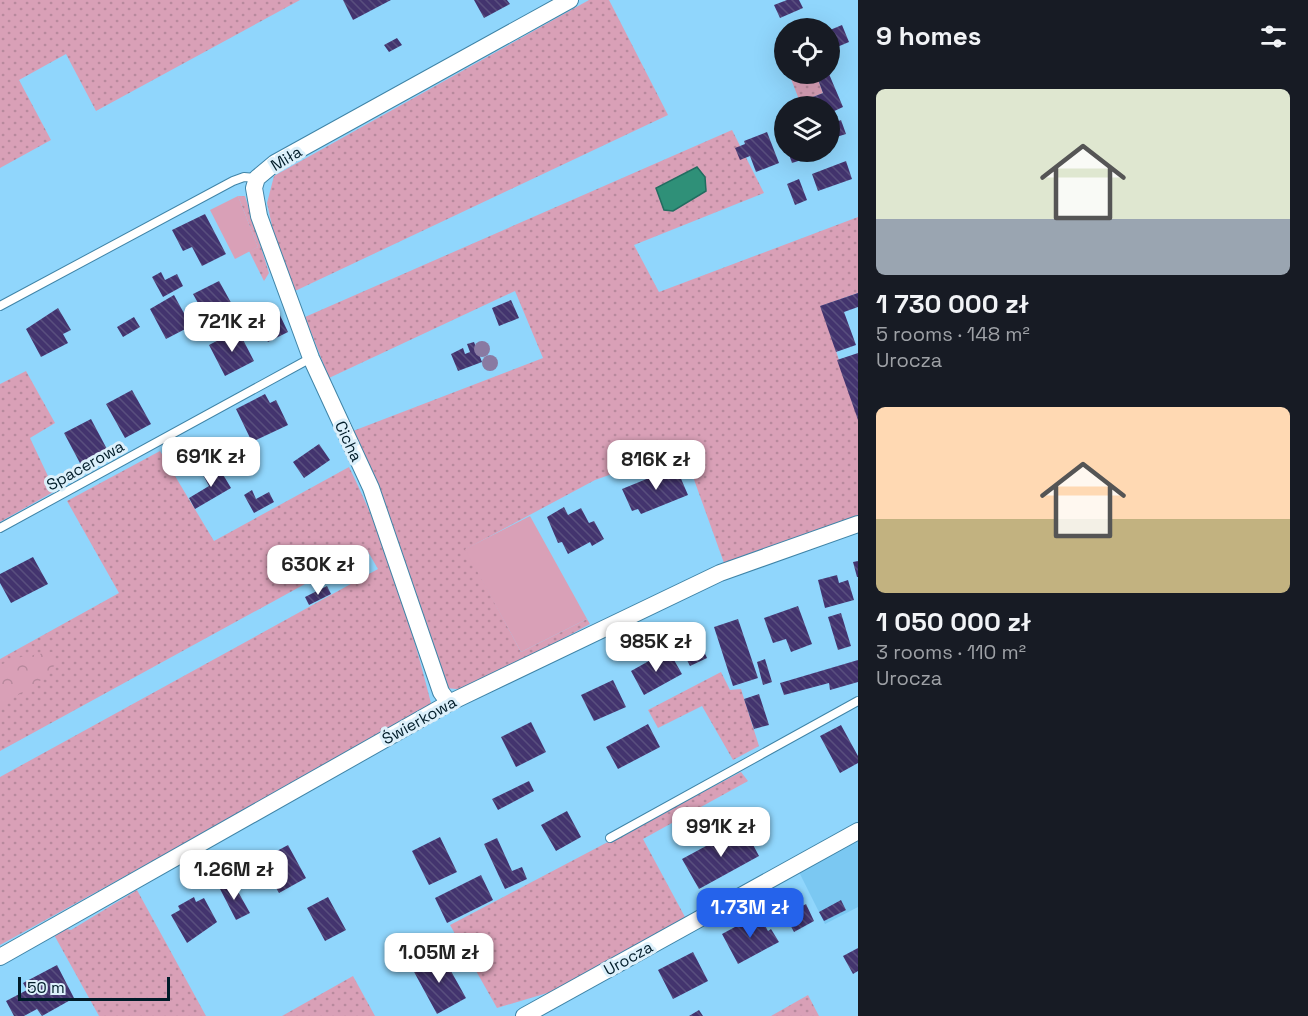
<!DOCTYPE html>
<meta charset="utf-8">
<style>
body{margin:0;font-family:"Space Grotesk",sans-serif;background:#20242c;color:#f1f3f6;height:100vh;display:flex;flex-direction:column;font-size:22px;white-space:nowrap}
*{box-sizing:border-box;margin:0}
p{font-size:20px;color:#9ea1a6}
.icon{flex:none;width:33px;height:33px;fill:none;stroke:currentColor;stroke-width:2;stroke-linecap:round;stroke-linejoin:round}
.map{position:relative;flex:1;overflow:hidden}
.side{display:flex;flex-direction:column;background:#171b24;width:450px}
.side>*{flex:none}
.controls{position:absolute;left:774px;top:18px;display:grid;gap:12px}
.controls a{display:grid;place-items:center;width:66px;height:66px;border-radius:50%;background:#171b24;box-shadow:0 6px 24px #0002;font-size:30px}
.scale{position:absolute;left:18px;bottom:15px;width:152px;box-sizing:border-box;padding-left:6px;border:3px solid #001c29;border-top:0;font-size:16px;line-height:21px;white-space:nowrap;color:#001c29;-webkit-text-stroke:4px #dcf0fb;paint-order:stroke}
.price{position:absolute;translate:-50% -51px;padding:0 14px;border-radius:12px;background:#fff;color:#222;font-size:20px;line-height:39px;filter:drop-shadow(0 2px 3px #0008)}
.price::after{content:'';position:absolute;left:50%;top:36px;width:18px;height:14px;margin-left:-9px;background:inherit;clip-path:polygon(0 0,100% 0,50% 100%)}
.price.active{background:#2563eb;color:#fff}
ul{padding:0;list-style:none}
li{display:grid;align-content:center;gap:12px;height:318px;padding:0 18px}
li span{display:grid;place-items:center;height:186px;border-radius:9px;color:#555}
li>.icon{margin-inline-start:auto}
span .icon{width:108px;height:108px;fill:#fffc;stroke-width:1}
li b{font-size:26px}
h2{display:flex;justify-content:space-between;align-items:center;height:72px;padding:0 18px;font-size:26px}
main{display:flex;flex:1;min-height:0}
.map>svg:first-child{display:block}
.built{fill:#7bc8f2}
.grass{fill:url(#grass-dots)}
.forest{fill:url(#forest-crowns)}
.garden{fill:#d9a0b7}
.water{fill:#2f9078;stroke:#216d60;stroke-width:1.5}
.building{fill:url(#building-back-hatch)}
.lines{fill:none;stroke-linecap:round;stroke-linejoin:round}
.lane-casing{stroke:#3f84a7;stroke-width:10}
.street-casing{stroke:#3f84a7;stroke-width:18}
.lane{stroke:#fff;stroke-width:8}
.street{stroke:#fff;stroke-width:16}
.tree{fill:#897aa2}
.labels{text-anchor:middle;stroke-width:6;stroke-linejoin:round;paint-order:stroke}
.street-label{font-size:16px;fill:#001c29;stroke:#dcf0fb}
</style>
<main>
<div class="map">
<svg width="858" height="1016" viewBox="0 0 858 1016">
<defs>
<pattern id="grass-dots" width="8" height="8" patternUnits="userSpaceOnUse" patternTransform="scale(1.5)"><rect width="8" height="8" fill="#d9a0b7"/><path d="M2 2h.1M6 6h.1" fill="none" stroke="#b8899d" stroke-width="1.8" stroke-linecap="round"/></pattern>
<pattern id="forest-crowns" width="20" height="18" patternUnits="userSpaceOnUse" patternTransform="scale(1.5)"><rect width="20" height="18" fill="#d9a0b7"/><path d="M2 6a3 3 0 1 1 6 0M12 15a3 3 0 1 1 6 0" fill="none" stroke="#b8899d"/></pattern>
<pattern id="building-back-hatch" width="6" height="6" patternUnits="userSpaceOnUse" patternTransform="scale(1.5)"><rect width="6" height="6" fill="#43346e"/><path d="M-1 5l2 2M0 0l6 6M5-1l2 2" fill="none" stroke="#594f7e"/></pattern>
</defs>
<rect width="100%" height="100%" fill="#90d6fc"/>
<path class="built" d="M858,840V907L825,924L799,872Z"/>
<path class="grass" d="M0,0H300L96,111L66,54L19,80L51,140L0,168Z
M589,0H609L668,115L295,291L273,230L267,203L274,176Z
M789,74H816L823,93L800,102Z
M732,130L764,193L634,245L659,292L858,217V293L821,306L858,417V516L724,563L683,449L595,480L466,549L521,652L587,619L590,624L468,690L445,688L353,431L543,358L515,291L329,378L305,317Z
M238,196H245L269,273L264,281L249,251L258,247Z
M26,371L55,423L30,438L55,491L0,522V384Z
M160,451L214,541L349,467C387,543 411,624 432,707L0,945V777L378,569L367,550L0,751V659L119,593L67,501Z
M721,672L730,690L741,689L759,746L733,760L702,706L658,728L648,710Z
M741,772L748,781L643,839L685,917L554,991L497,1008L450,925Z
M137,890L206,1016H99L53,933L62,928L71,930Z
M353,976L375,1016H282Z
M808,995L819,1016H771Z"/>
<path class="forest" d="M52,652L57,661C45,683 21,693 0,705V665L21,657Z"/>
<path class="garden" d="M238,196L258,247L235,259L210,210Z
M530,516L587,619L521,652L465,549Z"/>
<path class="water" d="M697,167L705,177L706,191L673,211L664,210L656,188Z"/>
<path class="building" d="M343,0H391L353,20Z
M474,0H507L510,4L484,18Z
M787,0H799L803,8L780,18L774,5Z
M842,25L849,42L830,50V30Z
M397,38L402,45L389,52L384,45Z
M816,74H829L843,107L830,113V106H802L800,102L823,93Z
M841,120L846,134L830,139V124Z
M767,132L779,163L756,172L750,156L740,160L735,148L745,144L744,141Z
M788,152H826L792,163Z
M846,161L852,179L818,191L812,174Z
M799,179L807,200L795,205L787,184Z
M205,214L226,254L202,266L192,247L183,251L172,230Z
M161,272L165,280L177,274L183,286L163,297L152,277Z
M219,281L234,308L208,321L193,294Z
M858,293V307L844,312L856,345L836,352L820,306Z
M174,295L191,326L166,339L150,309Z
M511,300L519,318L499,326L492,308Z
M58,308L71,330L63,334L68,343L41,357L26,329Z
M277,309L288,332L268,342L256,319Z
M134,317L140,327L123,337L117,327Z
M238,330L254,361L225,376L209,345Z
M474,342L482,362L458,371L451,354L463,348L465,354L470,352L467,344Z
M858,353V420L837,360Z
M132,390L151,424L125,438L106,404Z
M265,394L270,403L276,400L288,425L252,442L236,409Z
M91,419L108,451L81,465L64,433Z
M319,444L330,460L304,478L293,462Z
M218,466L231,488L195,509L189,498L209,486L203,475Z
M676,467L688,495L641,514L638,509L632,511L622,489Z
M252,490L256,499L269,492L274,502L254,513L244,495Z
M564,507L568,515L581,508L589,523L594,521L604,539L592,546L590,542L568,554L562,542L558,543L547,517Z
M33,557L48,584L11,603L0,583V574Z
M858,561V577H857L853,562Z
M837,575L839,583L848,580L854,600L825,608L818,580Z
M327,586L331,594L309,605L305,597Z
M798,606L812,644L791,652L786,639L773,643L764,618Z
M841,613L851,646L838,650L828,617Z
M738,619L758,678L733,686L714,627Z
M700,643L707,658L690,666L683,652Z
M670,653L682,674L644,695L631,671L656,657L658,660Z
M765,659L772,682L763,685L757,662Z
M858,660V682L830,690L829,683L784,695L780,683Z
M613,680L626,707L594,721L581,695Z
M759,694L769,725L754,729L744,699Z
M531,722L546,752L516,767L501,737Z
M648,724L660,747L618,769L606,747Z
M841,725L858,756V763L840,773L820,736Z
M529,781L534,791L498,810L492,799Z
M567,811L581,837L556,851L541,825Z
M743,826L759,856L699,889L682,859Z
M440,837L457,872L429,885L412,851Z
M497,838L512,871L522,867L527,879L505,889L484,844Z
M288,845L306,878L279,893L260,860Z
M481,875L493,900L447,923L435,898Z
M232,881L250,913L236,920L219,887Z
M194,897L196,902L204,898L217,922L187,943L171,915L180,910L178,906Z
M328,897L346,930L325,941L307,908Z
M841,900L846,910L824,921L819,912Z
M806,904L814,921L794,932L785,915Z
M759,914L768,931L771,929L779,942L738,964L722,934Z
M858,948V971L853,974L843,956Z
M693,952L708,981L673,999L658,970Z
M442,955L466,998L437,1014L413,970Z
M57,965L74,998L42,1016L37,1009L24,1016H14L6,1001L27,990L23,983Z
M699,1010L703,1016H689Z"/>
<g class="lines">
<defs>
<path id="lane" d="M0,306L233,181L244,177L257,178
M0,528L311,358
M610,838L858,701"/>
<path id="street" d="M449,703L441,692L371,488L311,358L259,216L254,188L257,178L275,163L570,0
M0,957L449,703L720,573L858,524
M524,1016L858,831"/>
</defs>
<use href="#lane" class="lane-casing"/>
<use href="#street" class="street-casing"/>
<use href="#lane" class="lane"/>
<use href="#street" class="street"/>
</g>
<g class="tree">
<circle cx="482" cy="349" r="8"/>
<circle cx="490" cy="363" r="8"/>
</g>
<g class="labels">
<g class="street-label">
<text transform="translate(286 158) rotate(-31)" y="6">Miła</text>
<text transform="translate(349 441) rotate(65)" y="6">Cicha</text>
<text transform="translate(85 465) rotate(-29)" y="6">Spacerowa</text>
<text transform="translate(419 720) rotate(-29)" y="6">Świerkowa</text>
<text transform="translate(628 958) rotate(-29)" y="6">Urocza</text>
</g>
</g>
</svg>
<div class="controls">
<a><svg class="icon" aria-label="locate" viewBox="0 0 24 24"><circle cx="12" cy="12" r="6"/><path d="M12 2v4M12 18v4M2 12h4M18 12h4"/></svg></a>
<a><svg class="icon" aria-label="layers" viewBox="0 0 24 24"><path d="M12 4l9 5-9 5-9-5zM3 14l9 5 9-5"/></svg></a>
</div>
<div class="scale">50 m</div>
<b class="price" style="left:232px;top:353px">721K zł</b>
<b class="price" style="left:211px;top:488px">691K zł</b>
<b class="price" style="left:656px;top:491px">816K zł</b>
<b class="price" style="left:318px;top:596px">630K zł</b>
<b class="price" style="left:656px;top:673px">985K zł</b>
<b class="price" style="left:721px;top:858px">991K zł</b>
<b class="price" style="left:234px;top:901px">1.26M zł</b>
<b class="price active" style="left:750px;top:939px">1.73M zł</b>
<b class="price" style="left:439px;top:984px">1.05M zł</b>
</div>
<section class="side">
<h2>9 homes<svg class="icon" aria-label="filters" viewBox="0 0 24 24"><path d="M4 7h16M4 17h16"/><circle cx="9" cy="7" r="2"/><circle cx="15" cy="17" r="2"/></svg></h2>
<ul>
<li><span style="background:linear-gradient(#dfe7d0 70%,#9aa5b1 0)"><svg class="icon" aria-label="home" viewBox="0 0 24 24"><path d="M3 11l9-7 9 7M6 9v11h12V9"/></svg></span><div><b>1 730 000 zł</b><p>5 rooms · 148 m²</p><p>Urocza</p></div></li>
<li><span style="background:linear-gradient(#ffd9b3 60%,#c2b280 0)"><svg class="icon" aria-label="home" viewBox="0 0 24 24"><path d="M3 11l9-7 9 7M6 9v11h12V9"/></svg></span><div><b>1 050 000 zł</b><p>3 rooms · 110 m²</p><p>Urocza</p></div></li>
</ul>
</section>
</main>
